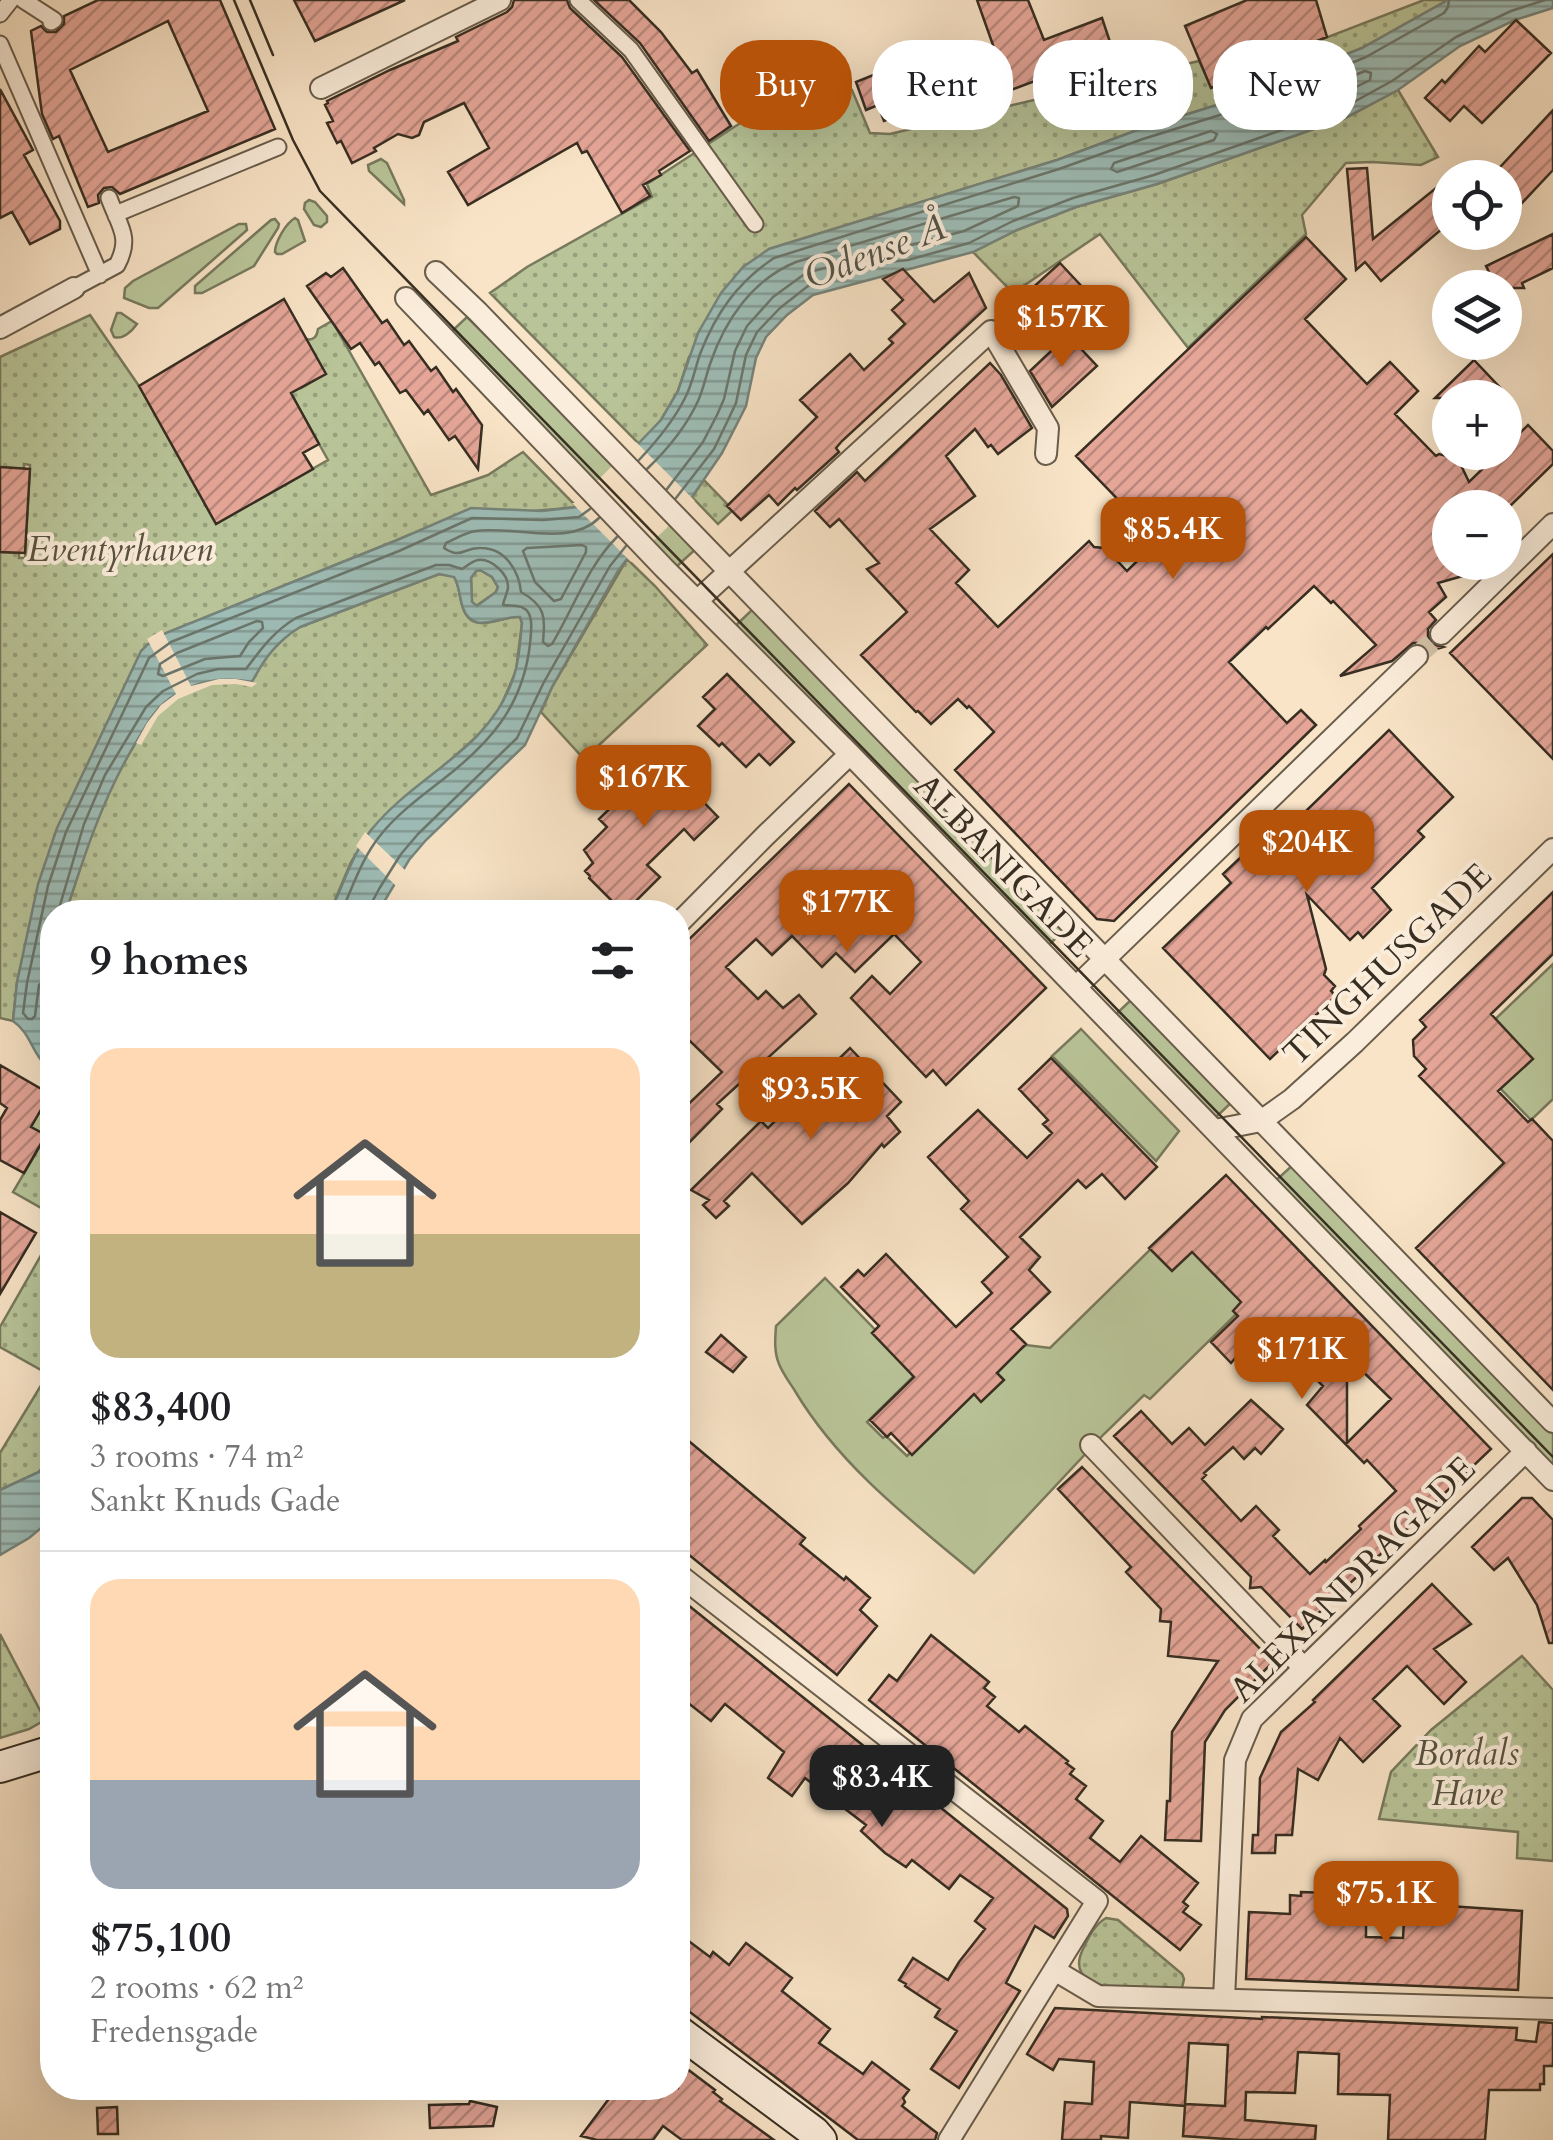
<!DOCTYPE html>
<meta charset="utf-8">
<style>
body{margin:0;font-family:Cardo,serif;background:#f6f6f6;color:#202124;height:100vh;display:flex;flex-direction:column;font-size:38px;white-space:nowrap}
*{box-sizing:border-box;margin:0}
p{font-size:32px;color:#757577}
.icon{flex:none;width:55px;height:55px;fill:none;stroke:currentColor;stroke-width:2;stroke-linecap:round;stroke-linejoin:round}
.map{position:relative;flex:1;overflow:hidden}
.panel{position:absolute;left:40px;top:900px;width:650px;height:1200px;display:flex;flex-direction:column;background:#fff;border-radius:40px;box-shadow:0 10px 40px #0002}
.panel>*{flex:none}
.hud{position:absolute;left:720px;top:40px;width:682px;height:90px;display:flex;gap:20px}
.tools{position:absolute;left:1432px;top:160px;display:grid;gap:20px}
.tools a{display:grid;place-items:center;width:90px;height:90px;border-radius:50%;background:#fff;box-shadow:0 10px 40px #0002;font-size:50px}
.price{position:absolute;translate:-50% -85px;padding:0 22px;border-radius:20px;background:#b45309;color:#fff;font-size:32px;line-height:65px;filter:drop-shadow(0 2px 5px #0008)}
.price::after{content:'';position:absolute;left:50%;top:60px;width:30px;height:22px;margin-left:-15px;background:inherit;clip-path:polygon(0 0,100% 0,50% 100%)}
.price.on{background:#222;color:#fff}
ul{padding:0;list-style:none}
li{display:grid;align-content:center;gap:20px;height:530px;padding:0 50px}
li+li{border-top:2px solid #e0e0e0}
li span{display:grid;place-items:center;height:310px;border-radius:30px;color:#555}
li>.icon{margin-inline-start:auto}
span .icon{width:180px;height:180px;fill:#fffc;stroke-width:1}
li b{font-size:42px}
h2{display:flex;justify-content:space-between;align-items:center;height:120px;padding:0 50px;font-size:42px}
.tag{padding:0 35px;border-radius:40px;background:#fff;box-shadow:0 10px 40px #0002;font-size:35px;line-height:90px}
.tag.on{background:#b45309;color:#fff}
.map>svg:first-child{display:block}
.grass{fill:#b9c599;stroke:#787a5e;stroke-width:2.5}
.park{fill:url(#park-dots);stroke:#787a5e;stroke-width:2.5}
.water{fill:url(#water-rules);stroke:#75847c;stroke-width:2.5;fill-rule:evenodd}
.pier{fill:#f9e4c7}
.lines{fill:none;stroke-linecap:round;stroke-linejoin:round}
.shore{stroke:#6a766d;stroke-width:2.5}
.building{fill:url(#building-hatch);stroke:#372e22;stroke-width:2.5;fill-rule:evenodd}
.minor-tunnel{stroke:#d2c0a6;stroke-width:20;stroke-dasharray:20 10;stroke-linecap:butt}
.pedestrian-casing{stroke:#685c4b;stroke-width:19}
.minor-casing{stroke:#685c4b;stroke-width:24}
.secondary-casing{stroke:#372e22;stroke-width:34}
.pedestrian{stroke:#fbeddb;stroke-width:15}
.minor{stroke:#fbeddb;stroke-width:20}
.secondary{stroke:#fbeddb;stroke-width:30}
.tram{stroke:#372e22;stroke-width:2.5}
.labels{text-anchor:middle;stroke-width:8;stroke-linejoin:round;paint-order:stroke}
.park-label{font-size:35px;font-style:italic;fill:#585440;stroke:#fbeddb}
.street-label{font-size:35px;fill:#372e22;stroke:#fbeddb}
.water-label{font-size:38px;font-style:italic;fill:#515248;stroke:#fbeddb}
</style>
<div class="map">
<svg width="1553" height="2140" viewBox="0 0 1553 2140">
<defs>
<pattern id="park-dots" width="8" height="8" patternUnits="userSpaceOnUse" patternTransform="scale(2.5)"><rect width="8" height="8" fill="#b9c599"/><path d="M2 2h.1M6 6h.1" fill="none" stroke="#97a07c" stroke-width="1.8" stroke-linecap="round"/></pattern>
<pattern id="water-rules" width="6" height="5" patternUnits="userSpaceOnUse" patternTransform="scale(2.5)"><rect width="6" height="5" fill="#9ebeb8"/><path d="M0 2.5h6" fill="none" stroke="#829b95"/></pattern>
<pattern id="building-hatch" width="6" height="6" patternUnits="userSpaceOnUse" patternTransform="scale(2.5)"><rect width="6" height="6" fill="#e5a698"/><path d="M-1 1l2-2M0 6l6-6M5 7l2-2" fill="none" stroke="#ba887c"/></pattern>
</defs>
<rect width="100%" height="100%" fill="#f9e4c7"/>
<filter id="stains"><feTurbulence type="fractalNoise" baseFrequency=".002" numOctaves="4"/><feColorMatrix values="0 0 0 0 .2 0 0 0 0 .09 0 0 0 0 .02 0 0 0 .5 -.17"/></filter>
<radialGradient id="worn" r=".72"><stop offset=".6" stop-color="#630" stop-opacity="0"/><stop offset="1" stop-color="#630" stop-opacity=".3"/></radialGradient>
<path class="grass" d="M381,159L387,163L404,200V204L369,171L368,165Z
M309,200L315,202L327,216V222L321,227L314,225L304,209L305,203Z
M295,218L298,220L305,241L282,254H277L275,252C275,242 286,223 295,218Z
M275,219L279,224L278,228L254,266L202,293H195V286L271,220Z
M239,224H246L247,230L158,308H149L124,298L125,288L133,281Z
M117,313H121L137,324C132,331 123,340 114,337L111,330Z
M467,317L698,547L675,568L451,332Z
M754,608L1066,928L1047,947L732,629Z
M1553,964V1099L1531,1120L1463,1050Z
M1133,998L1233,1101L1213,1120L1113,1017Z
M1081,1029L1179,1131L1156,1161L1052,1056Z
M1294,1164L1553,1432V1469L1274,1182Z
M1221,1180L1299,1252L1150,1399L1144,1395L1104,1434L974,1573C909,1519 839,1465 795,1391C790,1383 783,1374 779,1364C774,1352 775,1339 776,1326L825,1278L917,1373L867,1422L883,1438L886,1436L907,1456L1013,1355L1026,1345L1050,1348Z"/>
<path class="park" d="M1424,0H1448L1362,48L1236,99L1140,129L1057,160L769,249L689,357L678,391L661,420L640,445L490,293L527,267L652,197L647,184L754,114L774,120L852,90L870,133L890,134L1199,61L1212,87L1268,60Z
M1398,90L1438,157L1421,165L1372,162L1346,163L1302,215L1306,234L1188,348L1100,234L1013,293L973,252L1017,230L1076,207L1157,184L1345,118Z
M90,315L139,386L217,523L328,460L289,390L298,384L301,388L325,374L306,339C314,341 317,336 318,329L332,321L431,495L488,475L523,452L577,507C518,513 449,515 395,541L166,633L147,645L17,982L13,1021L0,1018V552L19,553V558H25L30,465L24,464V469L0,467V357Z
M704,480L733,510L718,524L692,497Z
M627,559L655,586L707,645L584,759L541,712L552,687Z
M480,570L492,577L498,587L496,592L476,606L472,602L471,578L476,571Z
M439,574L454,576C460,587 459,597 463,608C473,637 502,615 520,617L522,623L516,671L500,708L482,732L371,830L351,862L330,912H66L93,828L114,780L147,723L161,705L267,655L289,634L300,627Z
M52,969V1049C39,1024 47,995 52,969Z
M52,1089V1214L13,1192L46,1136L31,1127Z
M52,1236V1455L39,1472L0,1490V1453L48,1374L0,1347V1327Z
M0,1634L43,1716L50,1717L29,1729L0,1738Z
M1522,1656L1553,1690V1861L1517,1858L1518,1832L1379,1819L1391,1772L1431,1730Z
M1106,1918L1118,1920L1182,1974L1184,1979L1182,1988L1178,1990C1151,1989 1059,1998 1083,1949C1089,1937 1094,1925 1106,1918Z"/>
<path class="water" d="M1448,0H1553V8L1515,20L1460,46L1398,90L1345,118L1157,184L1076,207L1017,230L973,252L813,295L787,315L766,337L756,358L746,406L722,453L692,497L627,559L618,571L552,687L525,745L426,840L409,860L378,912H330C344,884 352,854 372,829C415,776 486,751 511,684C519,665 520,643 522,623L520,617C501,615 473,636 463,608C459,597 460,587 454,577L439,574L300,627C277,641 264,659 252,682C220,676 189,682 164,703C150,715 143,732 133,747C102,801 85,853 66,912H52C52,931 54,950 52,969C51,985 46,1000 45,1016C44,1035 52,1051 52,1070C31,1056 33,1035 13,1021L17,982L38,884L57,828L141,651L147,645L166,633L395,541L471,508L542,511L577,507L661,420L678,391L698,333L721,293L743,267L769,249L1057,160L1140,129L1236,99L1362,48ZM480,570L492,577L498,587L496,592L477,606L472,602L471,578L476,571Z
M52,1455V1519L29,1538L0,1555V1490L39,1472Z"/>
<path class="pier" d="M636,442L695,501L631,562L572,503H575Z
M162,630L191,686L219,679H236L257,683L252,687L236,684L212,685L178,699L158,716L141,745L136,743L147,723L161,705L176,694L147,639Z
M365,832L407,872L397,887L356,846Z"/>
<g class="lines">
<path class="shore" d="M1365,71L1371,73L1370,80L1336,97L1276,118L1271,115L1273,109Z
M1211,131L1217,134L1214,140L1117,172L1111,169L1114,163Z
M639,460C657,441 673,422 685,398C692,385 695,369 700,354C716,313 737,283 774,258L1059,169L1143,139L1239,109L1366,57L1444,13L1448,7L1449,0
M647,469C668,449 686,427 698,401C703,390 706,376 710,364C725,320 752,280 796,262L1014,197L1019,198L1018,206L964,231L806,273L773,297L747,326L735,351L724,399L717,415L703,442L667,489
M676,498L714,449L728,420L736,403L746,355L757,332L780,308L808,286L889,262L908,260L969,243L1013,221L1073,198L1154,175L1341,109L1392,81L1456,37L1511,11L1545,0
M599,518C569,548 513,525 476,531C466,532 455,539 446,543L444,548C462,560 463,547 481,548C506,548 519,572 521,592C546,606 545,617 543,642L548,646L552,644C572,611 589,564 617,537
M582,545L586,547V552L561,599L554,601L535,582L523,551L527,548Z
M257,621L262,622L263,628L249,642L240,656L205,659L163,676L158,674L160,664L177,653Z
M58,912L84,824L105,775L146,707L163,691L197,674L218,669H246C261,649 274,631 296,618L436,565H449L462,569C467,566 472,561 478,560C491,558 509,574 508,588C507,594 504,599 503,605C508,606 512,605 517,606C536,608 531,631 530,644C523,707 489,744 441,781C419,798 396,815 379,837C361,860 353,887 341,912
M370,912V906L379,889L401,854L418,834L517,738L544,682L610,566L626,546
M52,980H45L39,985L35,1016L32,1019H28L23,1013L27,983L48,886L66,832L149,658L171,642L399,551L472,518L543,520L579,517L590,509"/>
</g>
<path class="building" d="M98,0H220L275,129L120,194L112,187L104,188L98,195L99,203L88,207L59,136L53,139L42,114L31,31L41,26L47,32H56L64,24V16ZM168,21L208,111L108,152L70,70Z
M294,0H405L315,41Z
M514,0H567L570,8L622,57L690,151L659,171L661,175L643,185L650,196L622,213L587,151L582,153L577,143L468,205L448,172L489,148L464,103L424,122L419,135L412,138L398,134L374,148L376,151L352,163L341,141L337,143L327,123L333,121L325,105L328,103L327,101L390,70L458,41L456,37L507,12L512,7Z
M594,0H629L661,32L692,73L697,70L731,126L709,141L640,43Z
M977,0H1028L1044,40L1102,18L1110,42L1099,46L1105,64L1051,84L1048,76L995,96L993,91L939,110L937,102L884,121L878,105L866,110L856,82L923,55L929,67L993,45Z
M1247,0H1316L1327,37L1268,60L1211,88L1185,26Z
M1516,20L1551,53L1482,123L1464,106L1450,121L1425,98L1442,80L1445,83L1479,46L1485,52Z
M0,89L33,150L24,155L60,221V229L30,244L12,212L0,218Z
M1553,110V170L1505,221V178H1490Z
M1367,168L1373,239L1441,184L1450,196V222L1381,281L1365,262L1356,270L1347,169Z
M1553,234V268L1522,283L1524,288H1497L1486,266Z
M1306,237L1346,279L1305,319L1367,384L1390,362L1418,391L1395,414L1436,456L1439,454L1458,459L1469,482L1500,452H1505V448L1528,425L1553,451V464L1508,508H1450V562H1492V565L1487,569L1438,583L1446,597L1429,612L1436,620L1428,629V636L1432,644L1443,647L1430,651L1422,643H1413L1392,661L1340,676L1376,645L1333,601L1331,603L1314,586L1268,629L1266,627L1229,662L1287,723L1301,710L1316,725L1114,921L1097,919L955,770L994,732L969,706L967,708L958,699L931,724L918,711L916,712L861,655L907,612L867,569L879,563L839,519L830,527L815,511L857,472L865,481L990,363L1001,375L1032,428L998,454L991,445L988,447L975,429L946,456L975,496L930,529L969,570L956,583L998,627L1089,541L1094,547L1105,548L1127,571L1158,541L1076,456Z
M1060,263L1098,304L1067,333L1029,291Z
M343,268L382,323L387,320L404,345L409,341L431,371L436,367L453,392L456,389L482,425L478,469L455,436L449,440L428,410L424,414L406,390L400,393L379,362L375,365L360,343L351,349L307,286L326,273L331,277Z
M903,269L934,302L969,273L986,308L842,441L836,448L839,452L797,490L795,488L778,505L769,495L741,520L727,506L817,417L800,400L850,354L864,370L893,343L889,339L905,324L892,310L903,300L883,279Z
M284,299L326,374L291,393L319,444L303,453L313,469L216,524L139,386Z
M1068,335L1097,366L1052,407L1030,371Z
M1474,360L1510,398H1435Z
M0,467L30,469L25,553L0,552Z
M1553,554V759L1450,653Z
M727,674L794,742L770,765L759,754L746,767L722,743L719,746L698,726L715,709L703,697Z
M1389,730L1453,797L1418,831L1424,837L1372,888L1391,910L1363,938L1358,932L1350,940L1307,895L1326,969L1324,975L1335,986L1331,991L1336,996L1270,1059L1163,948L1231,883L1223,874L1241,857L1243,859L1289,815L1294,820L1301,813L1302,815Z
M651,748L718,817L694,840L684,829L647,865L660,877L629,908L618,907L589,878L590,876L585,871L593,863L584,850L607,827L599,819L638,781L628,770Z
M849,784L1046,988L946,1085L933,1070L926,1077L851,998L872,976L890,994L921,962L894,934L855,972L836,953L822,967L792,936L772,955L756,939L726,967L758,999L766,991L783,1008L799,995L816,1014L717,1104L722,1109L678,1154V1114L722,1072L690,1041L678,1053V950Z
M1553,892V954L1491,1014L1533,1059L1498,1091L1528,1122L1532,1119L1553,1141V1390L1416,1248L1504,1163L1419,1076L1426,1069L1414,1056L1413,1040L1426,1027L1420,1020Z
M850,1048L901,1102L887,1116L900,1132L884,1147L882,1144L848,1183L802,1224L752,1173L724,1201L729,1206L716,1218L703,1205L709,1200L691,1190L761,1121L768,1128Z
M1051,1058L1157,1167L1125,1199L1102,1174L1086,1188L1078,1180L1020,1237L1040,1257L1029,1270L1050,1292L1011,1329L1026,1344L997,1373L1004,1380L981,1402L974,1394L912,1455L891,1433L887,1437L870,1420L914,1377L872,1333L879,1326L841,1287L858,1270L864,1276L886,1254L956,1327L992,1293L982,1282L1008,1257L961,1209L969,1201L928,1157L978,1110L1027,1158L1052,1133L1043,1124L1048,1120L1019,1089Z
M0,1065L50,1094L31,1127L46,1135L24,1173L0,1160V1120L7,1108L0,1103Z
M1226,1175L1491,1449L1302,1629L1261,1587L1250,1588L1251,1577L1114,1436L1141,1411L1172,1444L1189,1428L1205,1445L1251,1400L1283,1429L1261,1454L1255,1448L1244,1459L1233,1447L1204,1473L1206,1475L1202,1479L1241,1521L1256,1506L1279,1530L1273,1536L1310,1574L1325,1560L1326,1562L1361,1529L1359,1526L1396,1491L1367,1460L1364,1463L1307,1405L1323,1386L1296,1359L1278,1376L1265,1363L1255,1372L1238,1355L1231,1363L1211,1342L1238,1316L1233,1311L1241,1302L1192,1252L1172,1271L1149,1248ZM1347,1356L1391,1399L1347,1443Z
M0,1212L36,1233L0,1294Z
M721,1335L746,1357L733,1372L706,1352Z
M678,1432L805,1538L800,1544L844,1580L846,1577L870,1598L860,1610L877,1626L837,1675L678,1546Z
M1082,1467L1273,1662L1225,1710L1205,1742L1201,1841L1165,1840L1167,1801H1170L1172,1732L1218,1661L1168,1656L1171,1622L1160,1621L1161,1609L1126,1572L1131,1567L1058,1489Z
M1522,1498H1532L1553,1520V1643H1549L1537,1605L1508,1558L1494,1570L1472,1547Z
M1432,1584L1471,1624L1434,1649L1466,1682L1444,1704L1407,1666L1373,1699L1400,1726L1363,1762L1340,1738L1318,1780L1298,1769L1292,1835H1276L1275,1853H1252L1253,1835H1258L1260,1778L1281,1732L1315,1702L1313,1700Z
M678,1597L1067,1909L1068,1916L1054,1938L1035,1926L1006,1983L1020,1991L959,2088L931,2069L957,2031L935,2017L940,2009L905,1986L906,1984L899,1980L913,1958L948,1980L959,1962L985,1929L975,1921L993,1898L960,1875L949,1889L912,1860L906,1867L885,1853L861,1831L866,1825L805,1778L792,1796L768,1778L784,1752L725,1704L711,1721L678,1695Z
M931,1635L989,1682L984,1688L995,1697L987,1706L1019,1732L1025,1726L1068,1761L1066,1763L1074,1769L1070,1774L1086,1786L1076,1799L1103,1821L1090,1838L1120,1862L1141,1836L1198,1883L1183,1902L1188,1906L1183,1912L1201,1925L1180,1950L869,1700L889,1675L897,1681Z
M1301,1892L1328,1893V1903L1366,1905V1937L1403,1938L1405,1903L1522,1911L1518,1990L1246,1979L1249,1912L1290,1914V1895L1301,1896Z
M678,1933L710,1957L713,1952L729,1965L746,1943L792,1978L782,1991L830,2029L819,2043L863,2074L872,2062L909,2090L903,2098L905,2102L902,2106L937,2133L935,2140H858L678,2003Z
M1055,2008L1262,2019V2017L1517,2028L1516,2040L1536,2042L1539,2022L1553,2023V2066H1544V2084H1540V2090H1489L1485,2140H1388L1390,2095L1338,2094L1339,2054L1298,2052L1295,2093L1246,2092L1245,2120L1316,2126L1315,2140H1240L1183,2136L1185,2106L1130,2102L1128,2138L1101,2136V2140H1062L1065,2102L1092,2104L1094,2062L1059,2059L1053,2070L1027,2054ZM1189,2043L1228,2045L1225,2106L1185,2104Z
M678,2062L715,2090L713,2092L722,2099L720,2101L774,2140H682L663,2126L653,2140H597L581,2136L617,2088H645L657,2097L664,2088H678Z
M470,2101L497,2107L493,2126L430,2128L429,2105L469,2104Z
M117,2107L118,2134H98L97,2108Z"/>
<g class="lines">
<path class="minor-tunnel" d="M1417,656L1441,634"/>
<defs>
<path id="pedestrian" d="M23,0L54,20L51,22
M578,0L631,50L755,224
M0,14L11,0
M0,44L100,275
M116,216L118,213L278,147
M74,288L117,265C132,237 119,226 109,198"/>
<path id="minor" d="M321,88L500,0
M436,272L478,312L1553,1422
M406,298L664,568L850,754L1553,1480
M0,328L74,288
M697,601L991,331L1048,428L1046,454
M1441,634L1553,524
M678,924L766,835L850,754
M1076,987L1417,656
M1215,1130L1261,1121L1292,1099L1355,1042L1553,849
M1091,1445L1304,1668
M678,1574L1097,1901L949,2140
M1056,1971L1098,1996L1553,2009
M1224,1999L1235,1760L1252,1719L1526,1451"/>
<path id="secondary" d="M0,1767L52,1751
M678,2031L814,2132L821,2140"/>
</defs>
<use href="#pedestrian" class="pedestrian-casing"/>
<use href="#minor" class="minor-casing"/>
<use href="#secondary" class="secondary-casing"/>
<use href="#pedestrian" class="pedestrian"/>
<use href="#minor" class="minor"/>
<use href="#secondary" class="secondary"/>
<path class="tram" d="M234,0L293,140L320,191L1553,1457
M250,0L273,55"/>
</g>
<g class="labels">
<g class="park-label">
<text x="120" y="561">Eventyrhaven</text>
<text x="1467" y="1765">Bordals<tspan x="1467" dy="40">Have</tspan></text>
</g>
<g class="street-label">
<text transform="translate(1004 865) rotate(46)" y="12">ALBANIGADE</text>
<text transform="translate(1387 964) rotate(-44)" y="12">TINGHUSGADE</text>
<text transform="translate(1352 1579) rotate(-45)" y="12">ALEXANDRAGADE</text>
</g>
<g class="water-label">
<text transform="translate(875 251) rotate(-21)" y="13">Odense Å</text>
</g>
</g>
<rect width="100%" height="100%" filter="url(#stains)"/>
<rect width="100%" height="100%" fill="url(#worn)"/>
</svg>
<div class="tools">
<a><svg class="icon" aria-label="locate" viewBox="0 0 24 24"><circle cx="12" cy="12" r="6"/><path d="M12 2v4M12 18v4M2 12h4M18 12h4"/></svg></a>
<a><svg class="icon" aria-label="layers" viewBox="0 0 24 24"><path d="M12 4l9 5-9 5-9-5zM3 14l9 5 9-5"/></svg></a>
<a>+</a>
<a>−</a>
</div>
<b class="price" style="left:1062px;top:370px">$157K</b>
<b class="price" style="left:1173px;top:582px">$85.4K</b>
<b class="price" style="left:644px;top:830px">$167K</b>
<b class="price" style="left:1307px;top:895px">$204K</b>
<b class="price" style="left:847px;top:955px">$177K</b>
<b class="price" style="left:811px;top:1142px">$93.5K</b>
<b class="price" style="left:1302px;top:1402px">$171K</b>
<b class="price on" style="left:882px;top:1830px">$83.4K</b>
<b class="price" style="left:1386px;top:1946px">$75.1K</b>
<div class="hud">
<a class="tag on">Buy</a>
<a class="tag">Rent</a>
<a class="tag">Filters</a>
<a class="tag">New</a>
</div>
<section class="panel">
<h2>9 homes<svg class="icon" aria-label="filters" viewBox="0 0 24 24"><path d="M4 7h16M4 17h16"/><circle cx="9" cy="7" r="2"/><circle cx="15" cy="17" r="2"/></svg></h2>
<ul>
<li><span style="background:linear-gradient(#ffd9b3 60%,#c2b280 0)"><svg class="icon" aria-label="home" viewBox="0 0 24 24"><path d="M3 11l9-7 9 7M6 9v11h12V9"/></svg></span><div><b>$83,400</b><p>3 rooms · 74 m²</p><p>Sankt Knuds Gade</p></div></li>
<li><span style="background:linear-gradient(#ffd9b3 65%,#9aa5b1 0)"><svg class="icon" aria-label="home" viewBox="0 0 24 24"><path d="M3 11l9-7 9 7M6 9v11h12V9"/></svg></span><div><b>$75,100</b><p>2 rooms · 62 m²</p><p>Fredensgade</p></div></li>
</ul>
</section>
</div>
